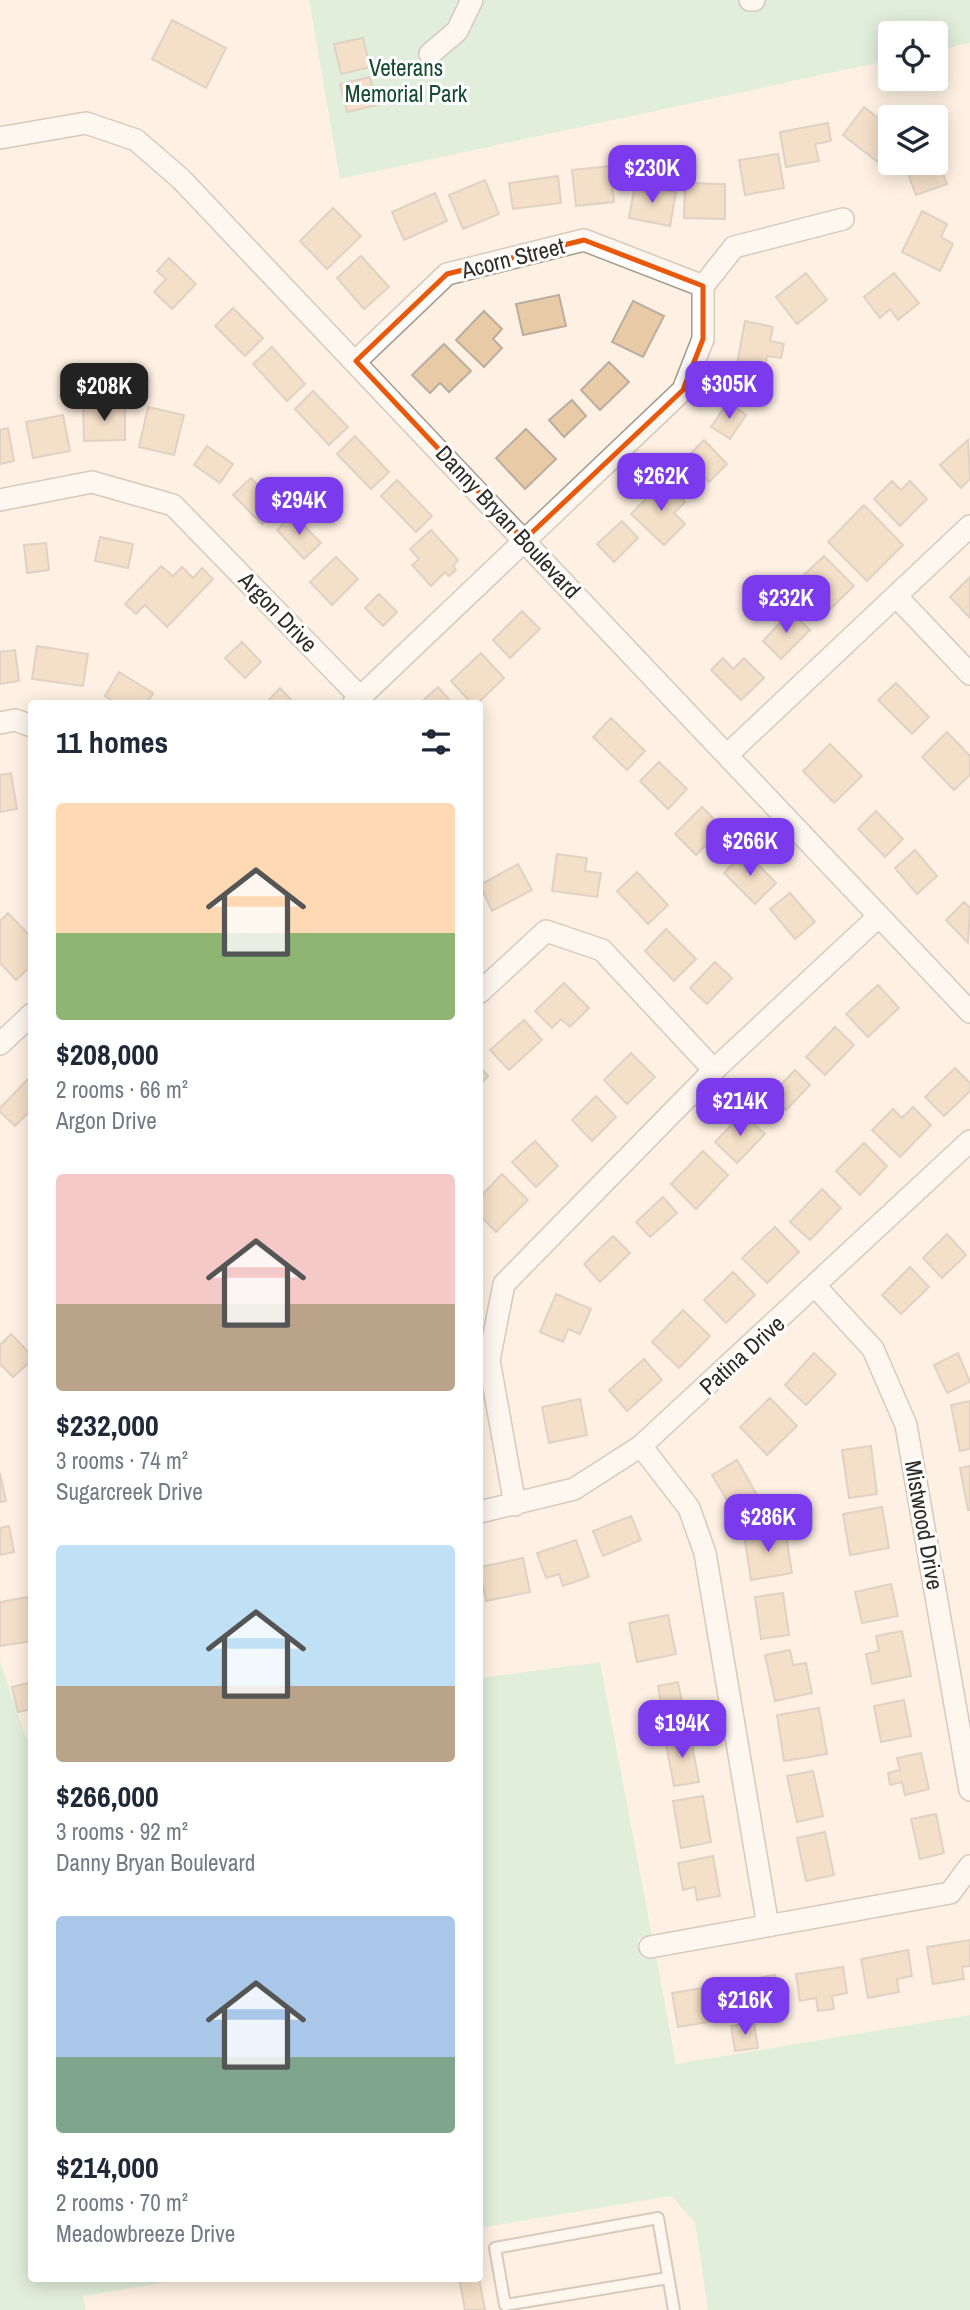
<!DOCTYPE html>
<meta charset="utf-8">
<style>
body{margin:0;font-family:"Archivo Narrow",sans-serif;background:#f6f6f7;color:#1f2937;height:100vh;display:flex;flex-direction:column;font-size:26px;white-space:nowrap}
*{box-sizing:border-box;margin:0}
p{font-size:23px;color:#747a83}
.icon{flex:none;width:38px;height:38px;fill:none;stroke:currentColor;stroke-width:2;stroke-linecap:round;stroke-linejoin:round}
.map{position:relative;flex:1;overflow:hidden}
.side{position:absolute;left:28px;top:700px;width:455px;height:1582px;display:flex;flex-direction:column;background:#fff;border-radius:7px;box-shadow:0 4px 18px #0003}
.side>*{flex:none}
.fabs{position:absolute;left:878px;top:21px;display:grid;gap:14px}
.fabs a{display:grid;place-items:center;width:70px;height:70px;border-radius:7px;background:#fff;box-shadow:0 4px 18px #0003;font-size:35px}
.price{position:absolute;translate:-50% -60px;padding:0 16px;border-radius:14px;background:#7c3aed;color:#fff;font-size:23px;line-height:46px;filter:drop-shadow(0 2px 4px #0008)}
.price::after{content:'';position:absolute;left:50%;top:42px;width:21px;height:16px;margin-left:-10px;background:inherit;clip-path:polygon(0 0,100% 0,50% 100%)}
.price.current{background:#222;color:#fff}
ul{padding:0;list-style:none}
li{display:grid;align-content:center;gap:14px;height:371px;padding:0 28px}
li span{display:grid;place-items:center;height:217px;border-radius:7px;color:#555}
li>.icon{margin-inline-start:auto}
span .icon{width:126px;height:126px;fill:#fffc;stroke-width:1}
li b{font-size:30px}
h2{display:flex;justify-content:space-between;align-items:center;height:84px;padding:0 28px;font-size:30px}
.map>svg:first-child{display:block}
.green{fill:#c2ead2}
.building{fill:#e8caa6;stroke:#baaea0;stroke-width:2}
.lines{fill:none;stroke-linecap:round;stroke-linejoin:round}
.lane-casing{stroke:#a69b8d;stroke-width:14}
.street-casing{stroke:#a69b8d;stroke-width:24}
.lane{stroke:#fff;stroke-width:10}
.street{stroke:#fff;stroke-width:21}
.marked{fill:none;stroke:#e8590c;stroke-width:5;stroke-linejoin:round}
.labels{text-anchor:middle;stroke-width:6;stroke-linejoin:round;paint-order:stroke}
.park-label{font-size:23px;fill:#154b32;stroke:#fff}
.street-label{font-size:23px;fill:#302b26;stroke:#fff}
</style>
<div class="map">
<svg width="970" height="2310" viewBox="0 0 970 2310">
<rect width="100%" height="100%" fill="#fef1e3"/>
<path class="green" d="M309,0H970V43L936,50V33H891V60L340,179Z
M0,1661L26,1738L31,1737L32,2278L185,2279L83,2296L86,2310H0Z
M600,1662L652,1936L638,1939L641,1958L656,1956L676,2064L970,2015V2310H708L695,2222L671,2196L480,2228V1678Z"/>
<path class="building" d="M172,20L226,48L206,88L152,59Z
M363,38L370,67L341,74L334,44Z
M370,77L377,105L347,112L340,84Z
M864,107L891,128V147L879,163L843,135Z
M828,123L831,141L815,144L819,161L786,167L780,132Z
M778,154L784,188L745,195L739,160Z
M936,156L947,184L916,195L904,163H936Z
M610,166L614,202L576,206L572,170Z
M558,176L561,203L513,209L509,183Z
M485,180L499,214L463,229L449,195Z
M685,183L725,184V219L684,218Z
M635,184L676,192L670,226L629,218Z
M435,193L447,221L404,240L392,212Z
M333,208L361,236L327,269L300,241Z
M922,211L947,224L941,237L953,244L940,271L902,252Z
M361,256L389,287L364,309L337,278Z
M169,258L196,284L172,309L154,292L166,279L157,271Z
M806,273L827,300L797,324L776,297Z
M894,273L919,303L898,320L890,309L880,318L864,297Z
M559,295L566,326L523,335L516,304Z
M633,301L664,316L643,357L612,342Z
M233,308L263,338L245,356L215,326Z
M484,311L502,329L493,339L502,348L484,367L456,340Z
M745,321L773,327L770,341L784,344L781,358L767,356L764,370L737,365Z
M444,344L471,371L449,392L440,383L430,393L412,375Z
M272,347L305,384L287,401L253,364Z
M609,362L629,382L600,410L581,390Z
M313,391L348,427L329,445L295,409Z
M572,400L586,416L564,437L549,420Z
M728,402L746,415L730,439L711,427Z
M125,405V440L84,441L83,406Z
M148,407L184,415L174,455L139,447Z
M63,415L70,451L33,458L26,422Z
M8,428L14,461L0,464V430Z
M526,429L556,459L525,489L496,458Z
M355,436L389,472L371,489L337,454Z
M704,440L727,464L709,482L686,458Z
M968,440L970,479L961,488L940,465Z
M207,446L233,464L220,483L194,465Z
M251,478L279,507L262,524L233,495Z
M397,480L432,516L416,532L381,496Z
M663,481L685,502L674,513L685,524L664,545L631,514Z
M892,481L901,490L910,481L927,499L900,526L874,499Z
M864,505L903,545L867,581L828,542Z
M293,514L321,543L304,559L277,530Z
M622,521L638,538L614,562L597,544Z
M431,530L458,560L453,566L456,570L449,576L445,572L431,586L412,565L419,559L410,549Z
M100,537L133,544L128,568L95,561Z
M46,543L49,570L27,573L24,545Z
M824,556L854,586L821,618L791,587Z
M336,557L358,579L332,605L310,582Z
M161,566L173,576L182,567L193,578L202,568L213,579L167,627L145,605L136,614L125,604Z
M970,577V618L950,597Z
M379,594L397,612L383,626L365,608Z
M522,611L540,629L510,658L493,640Z
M791,611L810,630L781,659L763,641Z
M242,642L261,662L245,678L225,658Z
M37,646L88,654L83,686L32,679Z
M15,650L19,681L0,684V652Z
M481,653L504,678L477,704H472L451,681Z
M723,658L733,669L744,658L764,678L741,700L711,670Z
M119,672L153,693L147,704H117L105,696Z
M896,683L929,717L912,734L878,700Z
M438,687L453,704H419Z
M280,688L295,704H265Z
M611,718L645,751L627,770L593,737Z
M947,732L970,756V775L954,790L922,757Z
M830,744L862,776L834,803L803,771Z
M659,762L687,789L668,809L640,781Z
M11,773L17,809L0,812V775Z
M702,807L734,839L716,857L705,846L696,855L675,834Z
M876,811L903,839L885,857L858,829Z
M915,850L937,876L917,894L895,868Z
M745,851L776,883L755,904L724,873Z
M557,854L587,858L585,871L601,873L597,897L552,891Z
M518,864L532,890L492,911L480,885Z
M637,872L668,905L648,924L617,891Z
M790,893L815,922L795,939L770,909Z
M964,902L970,908L968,943L946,920Z
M8,913L32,938V965L16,980L0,963V921Z
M666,929L696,959L674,981L645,951Z
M715,962L732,978L707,1004L690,988Z
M564,983L589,1008L570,1027L561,1019L552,1028L535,1011Z
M878,985L899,1008L868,1037L846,1014Z
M524,1020L542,1040L509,1070L490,1050Z
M835,1027L854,1045L825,1075L806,1057Z
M631,1053L655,1077L627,1104L604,1080Z
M480,1067L488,1076L480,1085Z
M955,1068L970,1083V1091L944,1116L925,1097Z
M795,1070L810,1085L786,1110L771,1095Z
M29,1078L32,1109L15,1126L0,1112V1108Z
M596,1096L616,1117L592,1141L572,1120Z
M913,1107L931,1125L900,1157L872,1130L893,1109L902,1118Z
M743,1113L765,1134L737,1163L715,1142Z
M535,1141L558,1166L536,1187L512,1162Z
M864,1143L887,1166L860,1195L836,1171Z
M703,1151L728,1175L696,1209L671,1184Z
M502,1174L528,1200L496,1232L480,1215V1197Z
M822,1189L841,1208L810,1240L790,1222Z
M663,1197L677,1213L650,1237L636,1222Z
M775,1227L799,1252L767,1283L742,1258Z
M947,1234L966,1255L942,1278L923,1258Z
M613,1236L630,1253L600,1282L584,1264Z
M910,1267L929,1287L901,1314L882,1295Z
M733,1272L755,1295L726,1323L704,1300Z
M556,1294L591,1309L580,1334L568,1329L563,1342L540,1332Z
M683,1310L710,1336L679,1368L652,1342Z
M11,1334L32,1356V1360L13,1377L0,1364V1345Z
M814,1353L836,1374L806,1405L785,1385Z
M958,1353L970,1382L947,1393L934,1365Z
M644,1359L662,1380L627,1411L609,1390Z
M770,1398L797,1426L767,1455L740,1427Z
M580,1399L587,1435L549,1443L542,1407Z
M970,1401V1449L960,1451L951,1405Z
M871,1446L877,1494L849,1498L842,1450Z
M737,1460L760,1500L735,1514L712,1475Z
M970,1466V1510H968L960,1468Z
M0,1473L6,1501L0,1502Z
M882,1507L889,1548L850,1555L843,1514Z
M631,1516L641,1540L603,1556L593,1531Z
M9,1526L14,1552L0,1555V1528Z
M785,1529L792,1573L751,1580L744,1535Z
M576,1540L589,1577L563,1586L559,1574L546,1578L537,1553Z
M523,1558L530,1592L486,1601L480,1567Z
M891,1584L898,1616L862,1623L855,1592Z
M783,1593L789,1635L761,1639L755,1597Z
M28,1597L32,1641L0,1646V1602Z
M668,1615L676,1654L637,1662L629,1623Z
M902,1631L911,1676L872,1684L866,1654L879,1651L876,1636Z
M790,1650L793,1665L806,1663L812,1693L775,1701L765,1655Z
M32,1682V1709L18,1712L12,1687Z
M678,1682L686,1723L665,1727L658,1686Z
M904,1700L911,1736L881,1742L874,1706Z
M819,1708L827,1754L784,1761L777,1715Z
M690,1734L699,1782L674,1786L665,1739Z
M921,1753L929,1789L905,1795L902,1782L890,1785L888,1773L900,1770L897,1758Z
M813,1771L823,1816L797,1822L787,1776Z
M703,1796L711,1842L681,1848L673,1801Z
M936,1814L944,1853L920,1859L911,1819Z
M825,1832L834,1875L806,1881L797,1838Z
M713,1856L720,1896L697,1900L695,1887L683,1890L678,1863Z
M970,1940V1966L962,1967L964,1979L933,1984L927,1947Z
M908,1950L912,1976L897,1979L899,1992L868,1998L861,1959Z
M843,1967L847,1993L832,1996L834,2009L818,2011L816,1998L800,2001L796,1974Z
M775,1975L781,2011L751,2017L749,2005L733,2007L729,1983Z
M709,1987L715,2021L678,2027L672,1993Z
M754,2022L758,2048L735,2051L731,2026Z
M459,2278H479L485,2310H465Z"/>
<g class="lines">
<defs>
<path id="lane" d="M668,2278L505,2305L495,2248L658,2218L674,2310"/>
<path id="street" d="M750,0H754
M430,54L457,31L472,0
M0,138L86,123L136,140L181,179L970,1012
M703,286L734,247L843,219
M356,361L447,274L584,240L703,286
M0,500L92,482L173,505L360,697
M896,596L970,674
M353,704L683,390L703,339V286
M0,723L15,720L32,726
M727,755L970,526
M480,992L546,931L602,950L714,1070
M0,1044L32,1014
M816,1287L873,1349L906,1425L970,1790
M641,1446L689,1508L705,1553L768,1926
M515,1505L489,1360L504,1284L714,1070L879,916
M480,1512L574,1489L641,1446L970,1141
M650,1947L950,1893L970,1866"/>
</defs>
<use href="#lane" class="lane-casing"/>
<use href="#street" class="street-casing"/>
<use href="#lane" class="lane"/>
<use href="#street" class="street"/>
</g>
<path d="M0 0H970V2310H0ZM584,240L703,286V339L683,390L524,540L356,361L447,274Z" fill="#fef1e3" fill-opacity=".55" fill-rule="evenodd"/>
<path class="marked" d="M584,240L703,286V339L683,390L524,540L356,361L447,274Z"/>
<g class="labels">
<g class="park-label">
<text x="406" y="76">Veterans<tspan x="406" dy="26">Memorial Park</tspan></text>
</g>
<g class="street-label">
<text transform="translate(513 258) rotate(-14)" y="8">Acorn Street</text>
<text transform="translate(508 522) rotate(47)" y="8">Danny Bryan Boulevard</text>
<text transform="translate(278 612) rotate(46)" y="8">Argon Drive</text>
<text transform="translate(742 1355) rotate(-42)" y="8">Patina Drive</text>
<text transform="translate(924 1525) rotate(80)" y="8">Mistwood Drive</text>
</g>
</g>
</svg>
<div class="fabs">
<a><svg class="icon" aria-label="locate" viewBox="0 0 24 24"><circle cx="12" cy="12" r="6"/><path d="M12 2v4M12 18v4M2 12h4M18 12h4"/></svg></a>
<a><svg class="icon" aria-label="layers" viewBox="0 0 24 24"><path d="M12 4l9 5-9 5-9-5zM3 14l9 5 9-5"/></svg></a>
</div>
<b class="price" style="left:652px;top:205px">$230K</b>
<b class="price" style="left:729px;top:421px">$305K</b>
<b class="price current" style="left:104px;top:423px">$208K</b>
<b class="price" style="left:661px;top:513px">$262K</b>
<b class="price" style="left:299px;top:537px">$294K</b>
<b class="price" style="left:786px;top:635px">$232K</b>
<b class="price" style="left:750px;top:878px">$266K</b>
<b class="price" style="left:740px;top:1138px">$214K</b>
<b class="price" style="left:768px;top:1554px">$286K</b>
<b class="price" style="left:682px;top:1760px">$194K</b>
<b class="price" style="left:745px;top:2037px">$216K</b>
<section class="side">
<h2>11 homes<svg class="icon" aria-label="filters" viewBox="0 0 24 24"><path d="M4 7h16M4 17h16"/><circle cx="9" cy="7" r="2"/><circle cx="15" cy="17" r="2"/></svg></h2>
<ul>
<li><span style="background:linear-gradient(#ffd9b3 60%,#8fb573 0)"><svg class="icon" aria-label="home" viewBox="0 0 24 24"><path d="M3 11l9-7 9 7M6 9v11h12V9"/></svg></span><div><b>$208,000</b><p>2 rooms · 66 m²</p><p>Argon Drive</p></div></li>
<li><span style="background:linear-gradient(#f6c9c9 60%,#b9a48a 0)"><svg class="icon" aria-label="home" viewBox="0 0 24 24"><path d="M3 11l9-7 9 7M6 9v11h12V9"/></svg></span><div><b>$232,000</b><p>3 rooms · 74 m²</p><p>Sugarcreek Drive</p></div></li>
<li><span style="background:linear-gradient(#bfe0f5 65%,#b9a48a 0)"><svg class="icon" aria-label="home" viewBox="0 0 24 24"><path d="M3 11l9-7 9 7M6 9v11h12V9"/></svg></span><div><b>$266,000</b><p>3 rooms · 92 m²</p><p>Danny Bryan Boulevard</p></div></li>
<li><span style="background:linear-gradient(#a9c7e8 65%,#7fa58c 0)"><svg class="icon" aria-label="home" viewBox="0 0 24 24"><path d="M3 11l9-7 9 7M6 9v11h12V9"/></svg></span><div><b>$214,000</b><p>2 rooms · 70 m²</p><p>Meadowbreeze Drive</p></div></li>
</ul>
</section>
</div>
